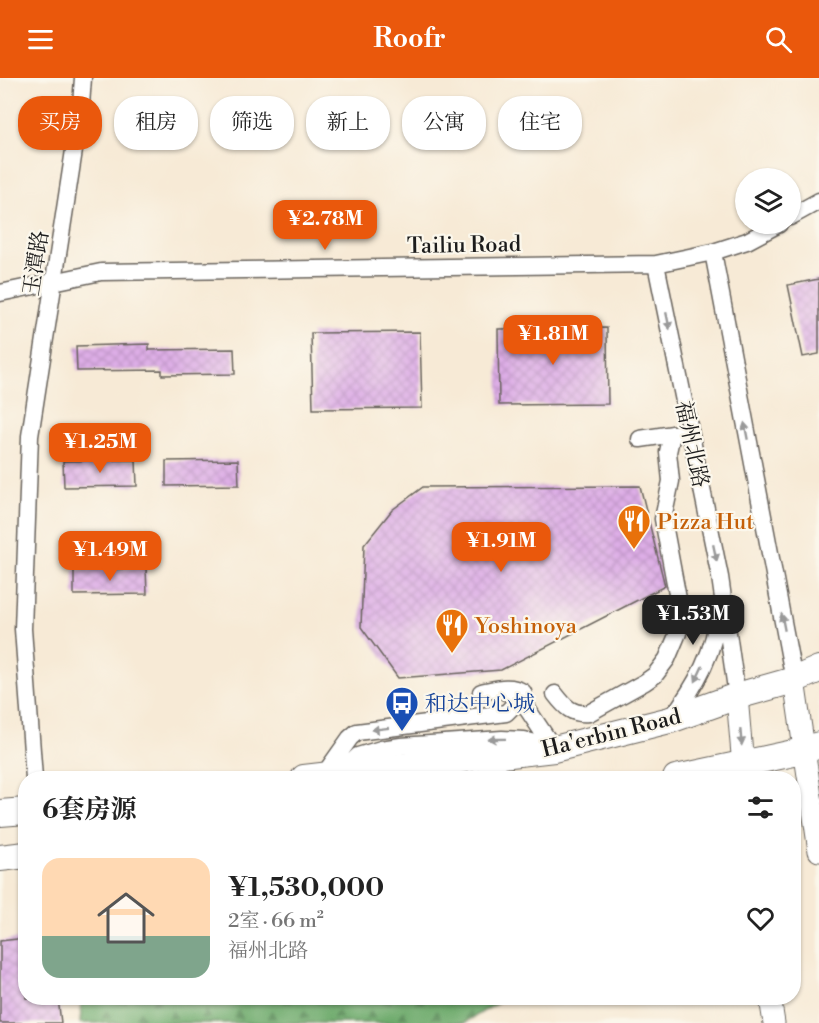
<!DOCTYPE html>
<html lang="zh">
<meta charset="utf-8">
<style>
body{margin:0;font-family:"Libre Bodoni","Noto Serif SC",serif;background:#f6f6f6;color:#222;height:100vh;display:flex;flex-direction:column;font-size:22px;white-space:nowrap}
*{box-sizing:border-box;margin:0}
p{font-size:20px;color:#767676}
.icon{flex:none;width:33px;height:33px;fill:none;stroke:currentColor;stroke-width:2;stroke-linecap:round;stroke-linejoin:round}
.map{position:relative;flex:1;overflow:hidden}
.side{position:absolute;left:18px;top:693px;width:783px;height:234px;display:flex;flex-direction:column;background:#fff;border-radius:24px;box-shadow:0 2px 4px #0004}
.side>*{flex:none}
.hud{position:absolute;left:18px;top:18px;width:783px;height:54px;display:flex;gap:12px}
.buttons{position:absolute;left:735px;top:90px;display:grid;gap:12px}
.buttons a{display:grid;place-items:center;width:66px;height:66px;border-radius:50%;background:#fff;box-shadow:0 2px 4px #0004;font-size:30px}
.price{position:absolute;translate:-50% -51px;padding:0 14px;border-radius:12px;background:#ea580c;color:#fff;font-size:20px;line-height:39px;filter:drop-shadow(0 2px 3px #0008)}
.price::after{content:'';position:absolute;left:50%;top:36px;width:18px;height:14px;margin-left:-9px;background:inherit;clip-path:polygon(0 0,100% 0,50% 100%)}
.price.selected{background:#222;color:#fff}
ul{padding:0;list-style:none}
li{display:flex;align-items:center;gap:18px;height:150px;padding:0 24px}
li+li{border-top:2px solid #e0e0e0}
li span{display:grid;place-items:center;flex:none;width:168px;height:120px;border-radius:18px;color:#555}
li>.icon{margin-inline-start:auto}
span .icon{width:72px;height:72px;fill:#fffc;stroke-width:1}
li b{font-size:26px}
h2{display:flex;justify-content:space-between;align-items:center;height:72px;padding:0 24px;font-size:26px}
.chip{padding:0 21px;border-radius:24px;background:#fff;box-shadow:0 2px 4px #0004;font-size:21px;line-height:54px}
.chip.selected{background:#ea580c;color:#fff}
header{display:flex;justify-content:space-between;align-items:center;height:78px;padding:0 24px;background:#ea580c;color:#fff;font-size:27px;font-weight:600}
.map>svg:first-child{display:block}
.forest{fill:url(#forest-firs);stroke:#446344;stroke-width:1.5}
.building{fill:url(#building-cross-hatch)}
.lines{fill:none;stroke-linecap:round;stroke-linejoin:round}
.minor-casing{stroke:#69645d;stroke-width:19}
.major-casing{stroke:#69645d;stroke-width:23}
.highway-casing{stroke:#69645d;stroke-width:28}
.minor{stroke:#fff;stroke-width:16}
.major{stroke:#fff;stroke-width:21}
.highway{stroke:#fff;stroke-width:26}
.oneway{fill:#999}
.labels{text-anchor:middle;stroke-width:4.5;stroke-linejoin:round;paint-order:stroke}
.street-label{font-size:22px;fill:#1c1c1c;stroke:#fbf7ec}
.food-label{font-size:22px;fill:#c56008;stroke:#fbf7ec;text-anchor:start}
.transit-label{font-size:22px;fill:#164399;stroke:#fbf7ec;text-anchor:start}
</style>
<header><svg class="icon" aria-label="menu" viewBox="0 0 24 24"><path d="M4 6h16M4 12h16M4 18h16"/></svg>Roofr<svg class="icon" aria-label="search" viewBox="0 0 24 24"><circle cx="10" cy="10" r="6"/><path d="M15 15l6 6"/></svg></header>
<div class="map">
<svg width="819" height="945" viewBox="0 0 819 945">
<defs>
<pattern id="forest-firs" width="22" height="20" patternUnits="userSpaceOnUse" patternTransform="scale(1.5)"><rect width="22" height="20" fill="#6daa6c"/><path d="M5 1l3.5 6h-7zM16 11l3.5 6h-7z" fill="#598a58"/></pattern>
<pattern id="building-cross-hatch" width="8" height="8" patternUnits="userSpaceOnUse" patternTransform="scale(1.5)"><rect width="8" height="8" fill="#ddade6"/><path d="M0 0l8 8M0 8l8-8" fill="none" stroke="#bd94c5"/></pattern>
</defs>
<rect width="100%" height="100%" fill="#fbf7ec"/>
<filter id="ink" filterUnits="userSpaceOnUse"><feTurbulence type="fractalNoise" baseFrequency=".0167" numOctaves="2"/><feDisplacementMap in="SourceGraphic" scale="12" xChannelSelector="R" yChannelSelector="G"/><feConvolveMatrix kernelMatrix="1 2 1 2 8 2 1 2 1" color-interpolation-filters="sRGB"/></filter>
<filter id="wash" filterUnits="userSpaceOnUse"><feTurbulence type="fractalNoise" baseFrequency=".008" numOctaves="4" result="noise"/><feDisplacementMap in="SourceGraphic" scale="24" xChannelSelector="R" yChannelSelector="G"/><feGaussianBlur stdDeviation="1.35" result="paint"/><feColorMatrix in="noise" values="0 0 0 0 0 0 0 0 0 0 0 0 0 0 0 0 0 1.4 0 .05"/><feComposite in="paint" operator="in"/></filter>
<g filter="url(#wash)">
<rect width="100%" height="100%" fill="#f7ead6"/>
<path class="forest" d="M82,920H506L464,945H80Z"/>
<g id="blocks">
<path class="building" d="M819,201V276L803,279L788,207Z
M607,250L608,326L499,327L498,251Z
M420,254L422,330L313,331L311,255Z
M149,266V272L234,271L235,296L162,297V292L77,293L76,268Z
M136,382L137,408L64,409L63,383Z
M238,382L239,407L166,408V383Z
M640,408L665,508L501,592L398,600L361,549L364,467L392,432L423,409Z
M146,490L147,516L74,517V492Z
M26,860V920H58L61,945H0V863Z"/>
</g>
</g>
<g filter="url(#ink)">
<use href="#blocks" fill-opacity="0" stroke="#69645d" stroke-width="1.5"/>
<g class="lines">
<defs>
<path id="minor" d="M790,139L819,123
M713,174L794,602
M656,186L720,499L737,618
M0,215L101,194L656,186L713,174L747,163L779,146
M640,361L680,355
M481,614C496,611 510,606 523,614L528,632L554,671
M555,616C565,629 572,637 589,635L645,604L655,597L667,581L678,555L681,537L663,441L671,403L668,374L672,356
M670,642C695,609 717,572 718,530
M340,696L358,678L381,671L401,668L502,661L524,662L542,667
M323,698L350,660L357,654L506,635L513,628L514,622L511,616L498,611
M34,700L23,551L30,358L81,27L83,0"/>
<path id="major" d="M794,602L819,773
M737,618L744,700
M770,920L774,945"/>
<path id="highway" d="M304,700L554,671L670,642L737,618L794,602L819,591
M676,700L803,673L819,667
M0,735L26,733
M0,780L26,777"/>
</defs>
<use href="#minor" class="minor-casing"/>
<use href="#major" class="major-casing"/>
<use href="#highway" class="highway-casing"/>
<use href="#minor" class="minor"/>
<use href="#major" class="major"/>
<use href="#highway" class="highway"/>
</g>
<defs><path id="oneway-solid" d="M-6-.8H1V-3.2L6.5 0L1 3.2V.8H-6Z" transform="scale(1.5)"/></defs>
<g class="oneway">
<use href="#oneway-solid" transform="translate(668 243) rotate(78)"/>
<use href="#oneway-solid" transform="translate(746 353) rotate(-101)"/>
<use href="#oneway-solid" transform="translate(715 475) rotate(78)"/>
<use href="#oneway-solid" transform="translate(783 544) rotate(-101)"/>
<use href="#oneway-solid" transform="translate(699 596) rotate(115)"/>
<use href="#oneway-solid" transform="translate(380 651) rotate(173)"/>
<use href="#oneway-solid" transform="translate(741 659) rotate(85)"/>
<use href="#oneway-solid" transform="translate(497 661) rotate(179)"/>
</g>
</g>
<defs>
<symbol id="restaurant-pin" viewBox="-11 -11 22 30"><path d="M0 17L-7.5 6A9.5 9.5 0 1 1 7.5 6Z" fill="#e8710a" stroke="#fbf7ec"/><path d="M-5-6h1v4h1v-4h1v4h1v-4h1v5L-1.5 .5V6h-2V.5L-5-1ZM5-6V6H3V1.5H1.5Q1.5-4 5-6Z" fill="#fff"/></symbol>
<symbol id="bus-pin" viewBox="-11 -11 22 30"><path d="M0 17L-7.5 6A9.5 9.5 0 1 1 7.5 6Z" fill="#1a4fb4" stroke="#fbf7ec"/><path d="M-5-6H5V4H4V6H2V4H-2V6H-4V4H-5ZM-3.5-4V0h7V-4ZM-3.5 1.2v1.5H-2V1.2ZM2 1.2v1.5H3.5V1.2Z" fill="#fff"/></symbol>
</defs>
<g fill-rule="evenodd">
<use href="#restaurant-pin" x="615" y="424" width="38" height="52"/>
<use href="#restaurant-pin" x="433" y="528" width="38" height="52"/>
<use href="#bus-pin" x="383" y="606" width="38" height="52"/>
</g>
<g class="labels">
<g class="street-label">
<text transform="translate(464 166) rotate(-1)" y="8">Tailiu Road</text>
<text transform="translate(35 185) rotate(-81)" y="8">玉潭路</text>
<text transform="translate(693 366) rotate(78)" y="8">福州北路</text>
<text transform="translate(611 654) rotate(-14)" y="8">Ha'erbin Road</text>
</g>
<g class="food-label">
<text x="657" y="451">Pizza Hut</text>
<text x="475" y="555">Yoshinoya</text>
</g>
<g class="transit-label">
<text x="425" y="633">和达中心城</text>
</g>
</g>
</svg>
<div class="buttons">
<a><svg class="icon" aria-label="layers" viewBox="0 0 24 24"><path d="M12 4l9 5-9 5-9-5zM3 14l9 5 9-5"/></svg></a>
</div>
<b class="price" style="left:325px;top:173px">¥2.78M</b>
<b class="price" style="left:553px;top:288px">¥1.81M</b>
<b class="price" style="left:100px;top:396px">¥1.25M</b>
<b class="price" style="left:501px;top:495px">¥1.91M</b>
<b class="price" style="left:110px;top:504px">¥1.49M</b>
<b class="price selected" style="left:693px;top:568px">¥1.53M</b>
<div class="hud">
<a class="chip selected">买房</a>
<a class="chip">租房</a>
<a class="chip">筛选</a>
<a class="chip">新上</a>
<a class="chip">公寓</a>
<a class="chip">住宅</a>
</div>
<section class="side">
<h2>6套房源<svg class="icon" aria-label="filters" viewBox="0 0 24 24"><path d="M4 7h16M4 17h16"/><circle cx="9" cy="7" r="2"/><circle cx="15" cy="17" r="2"/></svg></h2>
<ul>
<li><span style="background:linear-gradient(#ffd9b3 65%,#7fa58c 0)"><svg class="icon" aria-label="home" viewBox="0 0 24 24"><path d="M3 11l9-7 9 7M6 9v11h12V9"/></svg></span><div><b>¥1,530,000</b><p>2室 · 66 m²</p><p>福州北路</p></div><svg class="icon" aria-label="heart" viewBox="0 0 24 24"><path d="M12 20l-8-8c-3-5 5-10 8-4 3-6 11-1 8 4z"/></svg></li>
</ul>
</section>
</div>
